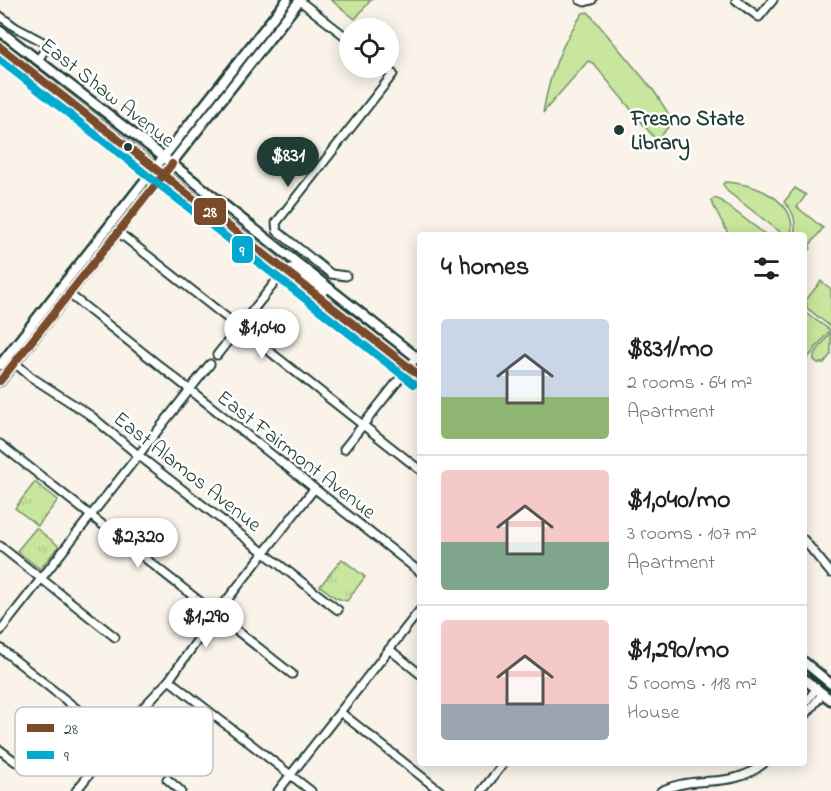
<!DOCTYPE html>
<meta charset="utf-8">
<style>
body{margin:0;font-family:"Indie Flower",sans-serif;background:#f2f2f2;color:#222;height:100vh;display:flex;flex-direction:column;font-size:22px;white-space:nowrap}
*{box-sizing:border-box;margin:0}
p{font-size:20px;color:#767676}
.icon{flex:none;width:33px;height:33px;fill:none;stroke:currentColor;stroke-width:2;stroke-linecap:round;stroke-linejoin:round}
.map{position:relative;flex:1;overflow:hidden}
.drawer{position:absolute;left:417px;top:232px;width:390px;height:534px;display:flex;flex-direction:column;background:#fff;border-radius:6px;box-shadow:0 3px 15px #0003}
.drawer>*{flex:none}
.fabs{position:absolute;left:339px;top:18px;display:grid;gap:12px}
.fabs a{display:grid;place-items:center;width:60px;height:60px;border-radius:50%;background:#fff;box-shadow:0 3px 15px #0003;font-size:30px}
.price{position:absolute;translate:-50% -51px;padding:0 14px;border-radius:21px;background:#fff;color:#222;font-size:20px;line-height:39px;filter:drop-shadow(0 2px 3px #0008)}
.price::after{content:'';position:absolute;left:50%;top:36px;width:18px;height:14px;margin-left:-9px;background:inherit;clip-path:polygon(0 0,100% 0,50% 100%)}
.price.current{background:#1f3d34;color:#fff}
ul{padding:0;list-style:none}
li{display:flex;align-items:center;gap:18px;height:150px;padding:0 24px}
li+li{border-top:2px solid #e0e0e0}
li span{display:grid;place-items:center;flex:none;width:168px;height:120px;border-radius:6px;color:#555}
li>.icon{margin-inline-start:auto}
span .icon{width:72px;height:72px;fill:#fffc;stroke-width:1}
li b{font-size:26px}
h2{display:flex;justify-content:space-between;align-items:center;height:72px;padding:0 24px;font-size:26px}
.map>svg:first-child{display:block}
.grass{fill:url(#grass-tufts);stroke:#749269;stroke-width:1.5}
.green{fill:#c9e69e;stroke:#749269;stroke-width:1.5}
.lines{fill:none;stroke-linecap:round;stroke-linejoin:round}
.minor-casing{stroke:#1f3d34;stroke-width:11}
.major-casing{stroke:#1f3d34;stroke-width:13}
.minor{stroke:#fff;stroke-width:7}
.major{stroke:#fff;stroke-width:8}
.bus-1-casing{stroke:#fff;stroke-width:12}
.bus-2-casing{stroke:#fff;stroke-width:12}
.bus-1{stroke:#7a4b2a;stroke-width:8}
.bus-2{stroke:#00a9ce;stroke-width:8}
.poi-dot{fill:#1f3d34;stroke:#fff;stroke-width:2}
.labels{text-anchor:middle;stroke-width:5;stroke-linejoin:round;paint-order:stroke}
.street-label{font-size:21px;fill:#1f3d34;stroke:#fff}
.poi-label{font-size:21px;font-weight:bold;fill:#1f3d34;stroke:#fff;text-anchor:start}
.key{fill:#fff;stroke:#bcc5c2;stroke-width:1.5}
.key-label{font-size:16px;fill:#1f3d34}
.line-badge{stroke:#fff;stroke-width:2}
.badge-label{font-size:16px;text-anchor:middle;font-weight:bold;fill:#fff}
</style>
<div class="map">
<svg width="831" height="791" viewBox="0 0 831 791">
<defs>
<pattern id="grass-tufts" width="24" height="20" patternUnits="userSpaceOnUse" patternTransform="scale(1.5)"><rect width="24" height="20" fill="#c9e69e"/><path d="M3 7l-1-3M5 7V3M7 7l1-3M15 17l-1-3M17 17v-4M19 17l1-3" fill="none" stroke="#acc689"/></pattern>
</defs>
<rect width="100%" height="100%" fill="#f9f3e9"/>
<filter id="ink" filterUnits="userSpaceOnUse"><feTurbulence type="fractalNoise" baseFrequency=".0167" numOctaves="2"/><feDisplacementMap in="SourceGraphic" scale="12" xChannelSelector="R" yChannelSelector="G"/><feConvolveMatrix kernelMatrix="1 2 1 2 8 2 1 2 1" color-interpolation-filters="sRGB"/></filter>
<g filter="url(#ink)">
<path class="grass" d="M35,482L58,500L38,526L15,508Z
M36,528L59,546L40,569L17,551Z
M342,559L365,577L347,601L336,598L320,586Z"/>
<path class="green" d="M331,0H371L355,19Z
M588,12L654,91L673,121L657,141L593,63L588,61C573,79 557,95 543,113C549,76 561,43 583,13Z
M725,182C754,183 798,200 791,235H784L727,191L723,184Z
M795,188L806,195L797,207L823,228L809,246L811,248L808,252L804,251V236L794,235C797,222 794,211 784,202Z
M714,198L720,200L766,235H729L711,201Z
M821,281L831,289V327L807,308L806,300Z
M804,312L830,330L804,363Z
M831,332V354L824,363H818L814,360V355Z"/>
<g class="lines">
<defs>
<path id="minor" d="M580,0L585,2L592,0
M736,0L759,17L773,0
M300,1L350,40
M0,16L15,27L45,43L46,48L38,60
M118,232L420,470
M346,276L331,274L277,231L276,223L393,74L385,68
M69,294L420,572
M217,355L285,270
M15,363L31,377L90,415L138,455L338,610
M0,444L292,674
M344,449L420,353
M804,540L831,573
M0,546L115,637
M0,631L210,364
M0,648L116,740
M389,649L420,674
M169,680L311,791
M804,704L817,688
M340,712L440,791
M804,717L823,693
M0,750L16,762
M167,779L181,791
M76,791L138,713L169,680L216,614L314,489
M278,791L420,610
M482,791L503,764
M661,791C699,773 729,791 763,764"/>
<path id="major" d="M0,31L157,152L420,360
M0,47L420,376
M285,270L293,268L314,284L325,290
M0,365L287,0
M0,381L300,0
M804,662L831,684
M804,679L831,700"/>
</defs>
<use href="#minor" class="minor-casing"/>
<use href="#major" class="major-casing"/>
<use href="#minor" class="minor"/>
<use href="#major" class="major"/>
<defs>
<path id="bus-1" d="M0,47L420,376
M0,381L172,164"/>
<path id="bus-2" d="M0,60L414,384"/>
</defs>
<use href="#bus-1" class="bus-1-casing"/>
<use href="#bus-2" class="bus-2-casing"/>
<use href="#bus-1" class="bus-1"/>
<use href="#bus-2" class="bus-2"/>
</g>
</g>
<g class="poi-dot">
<circle cx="619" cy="130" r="6"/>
<circle cx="128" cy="147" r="5"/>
</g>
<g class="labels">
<g class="street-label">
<text transform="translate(108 92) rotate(38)" y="7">East Shaw Avenue</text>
<text transform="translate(297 454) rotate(38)" y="7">East Fairmont Avenue</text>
<text transform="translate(188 471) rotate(38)" y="7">East Alamos Avenue</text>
</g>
<g class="poi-label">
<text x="631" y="125">Fresno State<tspan x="631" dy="24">Library</tspan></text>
</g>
</g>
<rect x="15" y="707" width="198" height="69" rx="9" class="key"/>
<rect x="27" y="724" width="27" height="8" fill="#7a4b2a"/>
<rect x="27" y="751" width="27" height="8" fill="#00a9ce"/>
<g class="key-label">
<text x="64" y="734">28</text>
<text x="64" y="761">9</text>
</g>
<g class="line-badge">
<rect x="193" y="197" width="34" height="29" rx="6" fill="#7a4b2a"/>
<rect x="231" y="235" width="23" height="29" rx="6" fill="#00a9ce"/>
</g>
<g class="badge-label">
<text x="210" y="217">28</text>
<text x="242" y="256">9</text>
</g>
</svg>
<div class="fabs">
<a><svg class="icon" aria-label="locate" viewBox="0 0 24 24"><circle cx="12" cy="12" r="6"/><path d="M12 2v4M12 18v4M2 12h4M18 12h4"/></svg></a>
</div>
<b class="price current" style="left:288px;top:188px">$831</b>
<b class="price" style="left:262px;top:360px">$1,040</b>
<b class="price" style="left:138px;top:569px">$2,320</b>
<b class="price" style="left:206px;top:649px">$1,290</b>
<section class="drawer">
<h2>4 homes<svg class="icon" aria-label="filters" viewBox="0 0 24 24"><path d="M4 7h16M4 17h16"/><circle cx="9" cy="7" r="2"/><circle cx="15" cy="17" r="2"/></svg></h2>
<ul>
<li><span style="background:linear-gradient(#c9d6e8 65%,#8fb573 0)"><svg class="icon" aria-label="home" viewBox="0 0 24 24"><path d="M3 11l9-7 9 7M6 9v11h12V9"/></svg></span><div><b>$831/mo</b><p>2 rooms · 64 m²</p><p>Apartment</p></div></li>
<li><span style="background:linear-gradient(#f6c9c9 60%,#7fa58c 0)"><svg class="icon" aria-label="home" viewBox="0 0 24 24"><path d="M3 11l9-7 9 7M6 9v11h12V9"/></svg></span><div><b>$1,040/mo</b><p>3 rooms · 107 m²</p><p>Apartment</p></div></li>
<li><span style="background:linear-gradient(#f6c9c9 70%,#9aa5b1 0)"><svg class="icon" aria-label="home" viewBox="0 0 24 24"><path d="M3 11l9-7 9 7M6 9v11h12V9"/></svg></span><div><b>$1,290/mo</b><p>5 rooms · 118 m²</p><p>House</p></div></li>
</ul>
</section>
</div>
